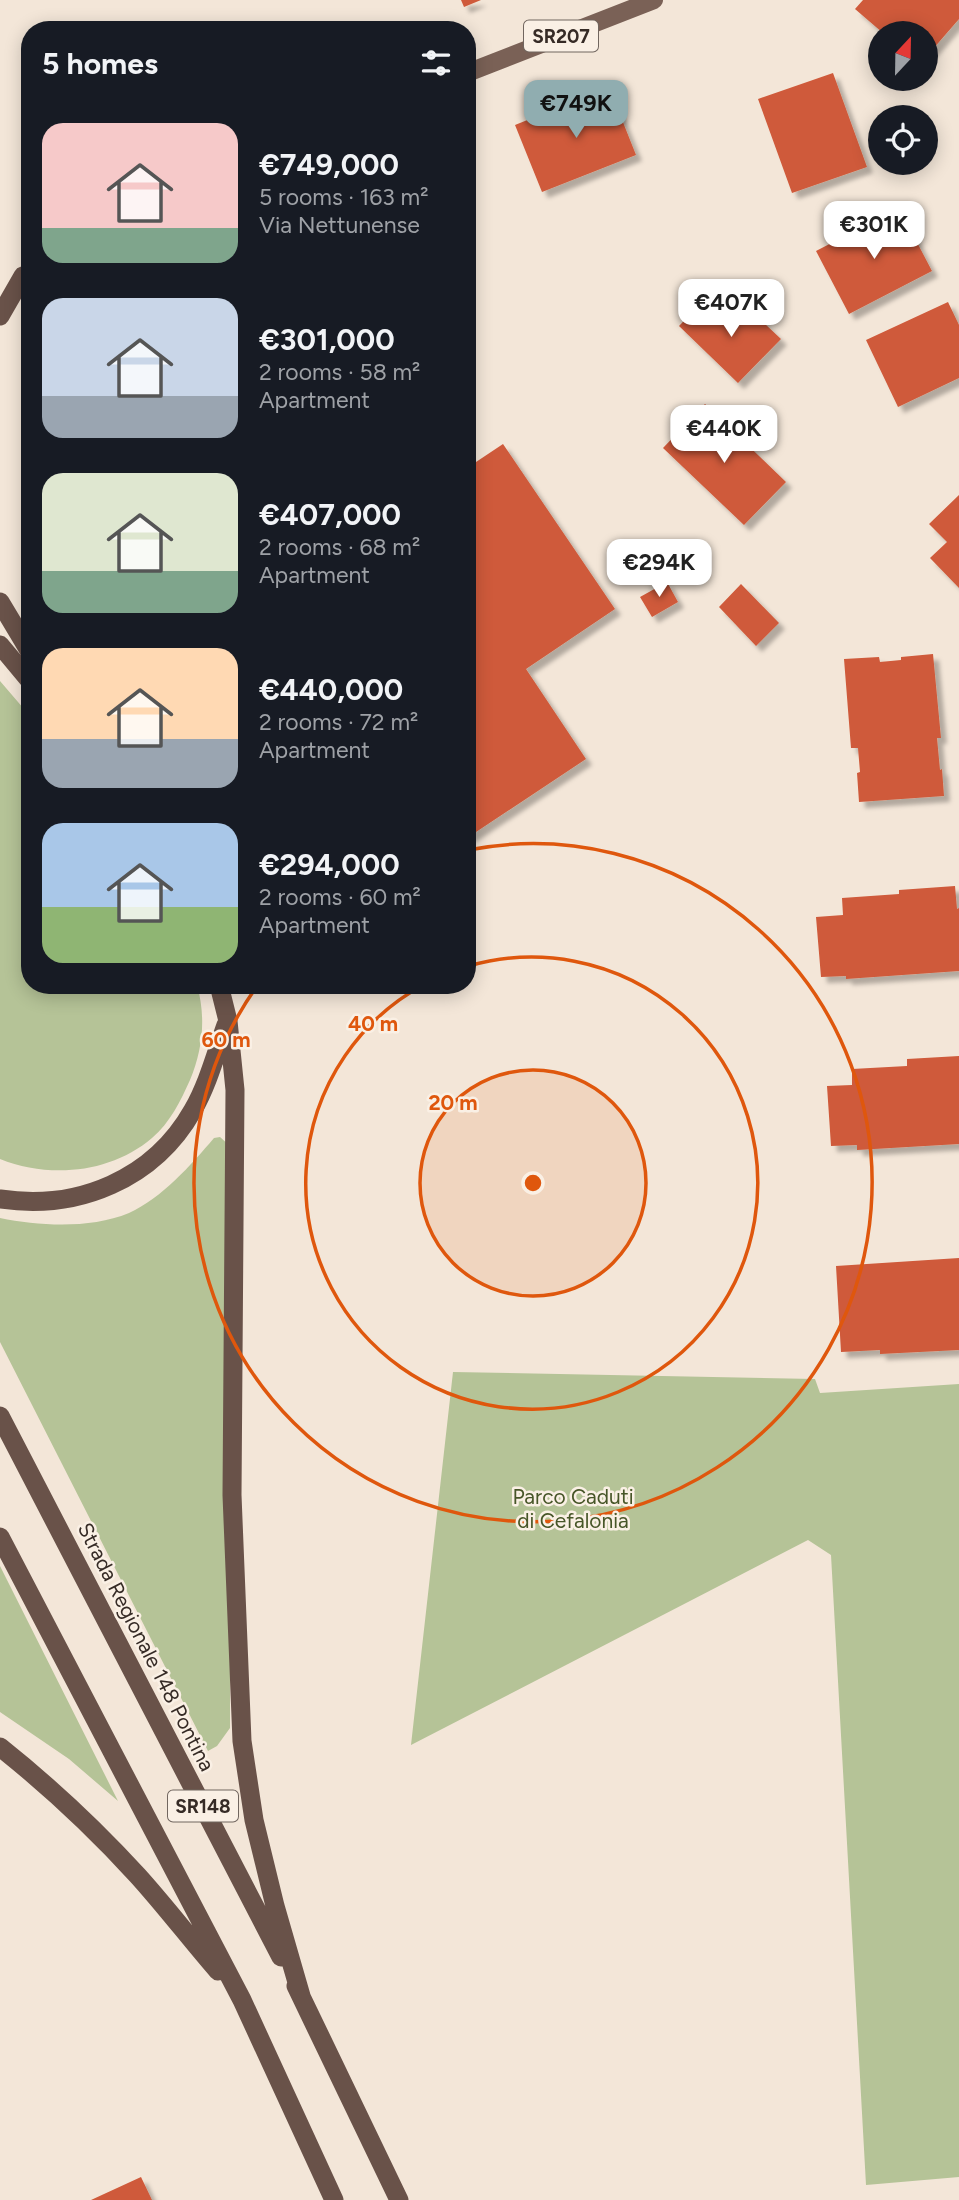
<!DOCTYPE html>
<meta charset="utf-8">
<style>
body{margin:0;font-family:Figtree,sans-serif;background:#242831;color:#f1f3f6;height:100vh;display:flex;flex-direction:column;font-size:26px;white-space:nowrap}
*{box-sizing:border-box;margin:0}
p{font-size:23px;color:#9ea1a6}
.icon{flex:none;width:38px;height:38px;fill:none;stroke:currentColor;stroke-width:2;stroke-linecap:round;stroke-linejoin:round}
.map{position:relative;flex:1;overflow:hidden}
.sheet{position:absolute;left:21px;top:21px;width:455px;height:973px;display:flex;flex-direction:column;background:#171b24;border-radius:28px;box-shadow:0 4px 18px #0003}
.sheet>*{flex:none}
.needle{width:46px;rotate:22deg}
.buttons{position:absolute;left:868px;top:21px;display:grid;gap:14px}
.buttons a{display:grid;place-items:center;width:70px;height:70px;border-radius:50%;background:#171b24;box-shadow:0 4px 18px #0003;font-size:35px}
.price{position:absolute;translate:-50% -60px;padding:0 16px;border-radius:14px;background:#fff;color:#222;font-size:23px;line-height:46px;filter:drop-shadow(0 2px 4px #0008)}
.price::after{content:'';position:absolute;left:50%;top:42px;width:21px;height:16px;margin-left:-10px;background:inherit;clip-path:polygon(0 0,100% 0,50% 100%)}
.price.active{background:#90adb0;color:#111}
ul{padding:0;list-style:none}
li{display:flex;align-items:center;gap:21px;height:175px;padding:0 21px}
li span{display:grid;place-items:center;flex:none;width:196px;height:140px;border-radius:21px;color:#555}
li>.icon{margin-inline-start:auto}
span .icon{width:84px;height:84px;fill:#fffc;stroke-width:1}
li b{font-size:30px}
h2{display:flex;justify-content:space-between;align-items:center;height:84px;padding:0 21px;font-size:30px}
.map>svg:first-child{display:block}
.green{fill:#b5c397}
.building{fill:#cf5a3a;filter:url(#shadow)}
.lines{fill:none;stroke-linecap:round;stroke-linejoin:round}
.primary{stroke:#7a6156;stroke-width:18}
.trunk{stroke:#695249;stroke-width:19}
.ring{fill:none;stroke:#df570d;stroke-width:3.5}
.labels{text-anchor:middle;stroke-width:5;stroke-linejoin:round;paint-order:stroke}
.shield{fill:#faf0e5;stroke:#71665f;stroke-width:2}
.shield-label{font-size:19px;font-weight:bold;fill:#362b26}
.park-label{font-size:21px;fill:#475628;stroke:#faf0e5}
.street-label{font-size:21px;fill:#362b26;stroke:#faf0e5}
.centre{fill:#df570d;stroke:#faf0e5;stroke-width:3.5}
.ring-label{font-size:21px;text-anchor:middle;font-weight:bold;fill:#df570d;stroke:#faf0e5;stroke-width:5;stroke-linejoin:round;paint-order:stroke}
</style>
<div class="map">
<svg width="959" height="2200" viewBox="0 0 959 2200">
<defs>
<filter id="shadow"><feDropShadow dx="6" dy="6" stdDeviation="2" flood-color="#0004"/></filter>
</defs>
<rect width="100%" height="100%" fill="#f3e6d8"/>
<path class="green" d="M0,681L30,716V985H197C206,1017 203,1049 190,1080C181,1100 170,1123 152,1138C111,1173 50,1179 0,1159Z
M220,1137L230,1146V1728L217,1746L208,1751L0,1342V1218C40,1226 90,1229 129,1213C162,1198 191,1165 214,1138Z
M453,1372L815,1379L820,1393L959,1384V2177L866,2185L831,1555L808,1540L411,1745Z
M0,1566L118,1801L69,1759L0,1712Z"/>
<path class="building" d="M461,0H481L464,7Z
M863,0H959V19L926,57V33H883L855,9Z
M833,73L867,167L792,193L758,99Z
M609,87L636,155L542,192L515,125Z
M899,208L932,271L849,314L816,251Z
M703,301L729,326L747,307L781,339L738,383L679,326Z
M948,302L959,325V378L898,407L866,340Z
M705,404L786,482L744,525L663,448Z
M503,444L615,609L526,669L586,759L467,838V468Z
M959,495V588L930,558L947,542L929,524Z
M667,582L678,602L652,617L640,597Z
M741,584L779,623L756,646L719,607Z
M933,654L941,738H937L940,770L942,769L944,796L859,802L857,773L860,772L858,748H851L844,659L879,657L880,662L901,660V657Z
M955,886L957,909L959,908V971L846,979V976L821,977L816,917L843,915L842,898L899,894V890Z
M959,1056V1144L857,1150V1145L831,1146L827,1086L852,1085V1069L907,1066V1059Z
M959,1258V1350L880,1354V1350L841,1352L836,1266Z
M141,2177L152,2200H91Z"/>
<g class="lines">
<path class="primary" d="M467,73L654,0"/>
<path class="trunk" d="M0,316L23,276
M0,602L30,652
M0,645L30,681
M219,985L228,1021L235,1090L232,1495L242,1741L254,1820L275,1906L301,1996
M0,1199C78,1211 154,1179 193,1110C208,1084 216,1053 226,1025
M0,1416L281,1957
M0,1537L242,2000L334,2200
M0,1747C49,1786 96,1830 138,1876C166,1907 191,1940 218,1971
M296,1986L399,2200"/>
</g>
<circle cx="533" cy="1183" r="113" fill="#df570d" fill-opacity=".12"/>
<g class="ring">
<circle cx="533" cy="1183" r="113"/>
<path d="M469 966A226 226 0 1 1 423 985"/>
<path d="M468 850A339 339 0 1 1 257 986"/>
</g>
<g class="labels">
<g class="shield">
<rect x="524" y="20.5" width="74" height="31" rx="5"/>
<rect x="168" y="1790.5" width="70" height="31" rx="5"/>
</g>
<g class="shield-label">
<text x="561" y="43">SR207</text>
<text x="203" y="1813">SR148</text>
</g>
<g class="park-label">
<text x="573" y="1504">Parco Caduti<tspan x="573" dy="24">di Cefalonia</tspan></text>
</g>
<g class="street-label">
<text transform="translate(146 1647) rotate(63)" y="7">Strada Regionale 148 Pontina</text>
</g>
</g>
<circle cx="533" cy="1183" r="10" class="centre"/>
<g class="ring-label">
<text x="373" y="1031">40 m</text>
<text x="226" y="1047">60 m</text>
<text x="453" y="1110">20 m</text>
</g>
</svg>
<div class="buttons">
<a><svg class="needle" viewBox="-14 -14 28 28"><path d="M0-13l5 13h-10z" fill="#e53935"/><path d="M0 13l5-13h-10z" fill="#9ea1a6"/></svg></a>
<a><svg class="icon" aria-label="locate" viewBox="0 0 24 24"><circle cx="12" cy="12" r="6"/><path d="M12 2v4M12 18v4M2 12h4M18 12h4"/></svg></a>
</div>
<b class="price active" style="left:576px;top:140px">€749K</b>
<b class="price" style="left:874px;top:261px">€301K</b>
<b class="price" style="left:731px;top:339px">€407K</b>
<b class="price" style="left:724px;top:465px">€440K</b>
<b class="price" style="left:659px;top:599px">€294K</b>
<section class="sheet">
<h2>5 homes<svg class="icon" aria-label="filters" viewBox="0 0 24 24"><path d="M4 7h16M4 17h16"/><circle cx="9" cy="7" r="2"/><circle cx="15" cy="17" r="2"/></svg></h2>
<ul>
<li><span style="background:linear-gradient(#f6c9c9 75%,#7fa58c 0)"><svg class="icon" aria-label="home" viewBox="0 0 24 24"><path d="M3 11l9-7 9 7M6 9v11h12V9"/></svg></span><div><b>€749,000</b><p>5 rooms · 163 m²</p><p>Via Nettunense</p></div></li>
<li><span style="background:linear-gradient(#c9d6e8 70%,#9aa5b1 0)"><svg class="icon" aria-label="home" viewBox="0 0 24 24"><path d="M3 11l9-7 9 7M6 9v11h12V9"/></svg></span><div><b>€301,000</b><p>2 rooms · 58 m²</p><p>Apartment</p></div></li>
<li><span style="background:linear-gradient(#dfe7d0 70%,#7fa58c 0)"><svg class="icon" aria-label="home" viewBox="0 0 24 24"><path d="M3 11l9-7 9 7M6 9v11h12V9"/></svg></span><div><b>€407,000</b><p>2 rooms · 68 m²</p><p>Apartment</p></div></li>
<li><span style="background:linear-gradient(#ffd9b3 65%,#9aa5b1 0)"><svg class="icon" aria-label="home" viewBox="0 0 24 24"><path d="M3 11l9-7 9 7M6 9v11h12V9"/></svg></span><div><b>€440,000</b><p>2 rooms · 72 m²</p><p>Apartment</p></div></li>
<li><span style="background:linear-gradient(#a9c7e8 60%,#8fb573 0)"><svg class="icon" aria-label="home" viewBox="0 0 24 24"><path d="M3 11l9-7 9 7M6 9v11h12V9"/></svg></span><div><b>€294,000</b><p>2 rooms · 60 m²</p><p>Apartment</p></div></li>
</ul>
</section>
</div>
